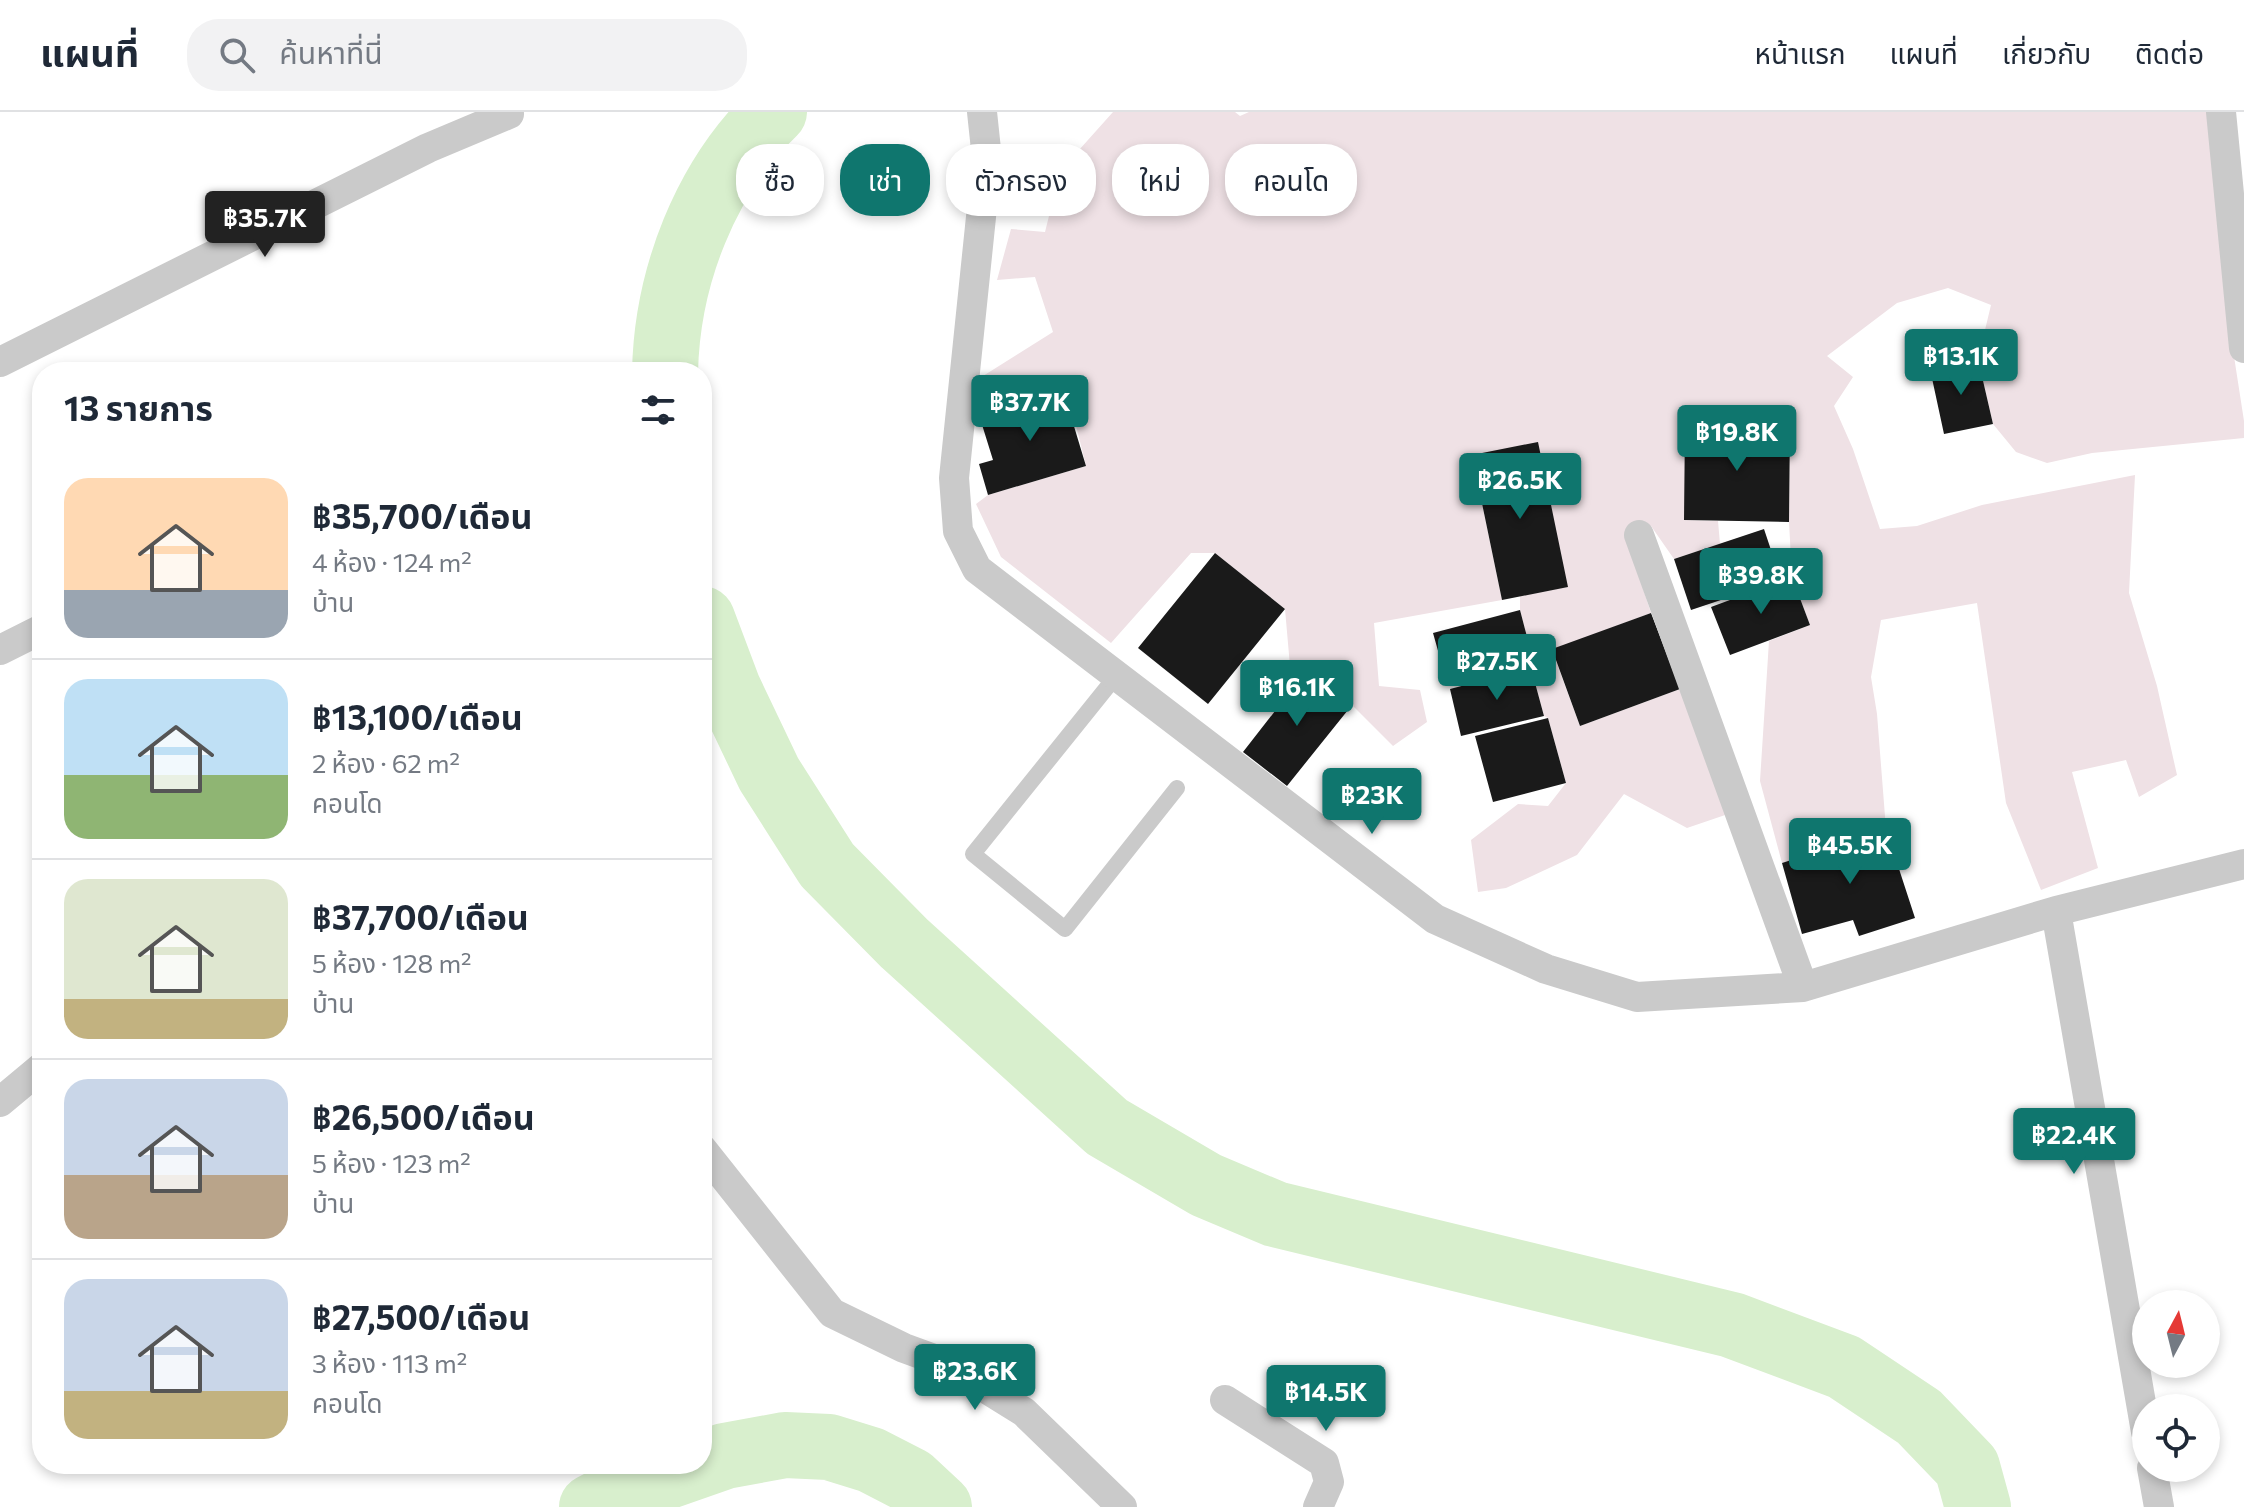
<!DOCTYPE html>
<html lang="th">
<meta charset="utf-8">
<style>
body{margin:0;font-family:Commissioner,"Noto Sans Thai",sans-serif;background:#f2f2f3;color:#1f2937;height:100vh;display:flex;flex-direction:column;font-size:30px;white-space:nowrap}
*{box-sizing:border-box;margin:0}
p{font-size:26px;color:#747a83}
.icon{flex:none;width:44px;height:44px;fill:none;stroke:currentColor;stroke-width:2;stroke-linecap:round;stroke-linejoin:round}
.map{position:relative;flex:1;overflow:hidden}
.sheet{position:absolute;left:32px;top:250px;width:680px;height:1112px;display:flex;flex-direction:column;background:#fff;border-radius:32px;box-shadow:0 4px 12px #0003}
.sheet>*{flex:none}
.guide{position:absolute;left:736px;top:32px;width:760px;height:72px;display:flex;gap:16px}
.needle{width:52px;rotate:7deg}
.buttons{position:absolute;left:2132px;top:1178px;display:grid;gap:16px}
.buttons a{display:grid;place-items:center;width:88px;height:88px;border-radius:50%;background:#fff;box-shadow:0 4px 12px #0003;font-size:40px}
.price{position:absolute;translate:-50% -68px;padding:0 18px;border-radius:8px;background:#0f766e;color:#fff;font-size:26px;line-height:52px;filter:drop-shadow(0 2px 4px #0008)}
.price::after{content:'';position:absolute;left:50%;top:48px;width:24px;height:18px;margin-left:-12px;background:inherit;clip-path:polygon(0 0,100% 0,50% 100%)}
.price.on{background:#222;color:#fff}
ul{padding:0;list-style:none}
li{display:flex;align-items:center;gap:24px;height:200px;padding:0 32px}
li+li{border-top:2px solid #e0e1e3}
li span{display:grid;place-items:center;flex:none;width:224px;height:160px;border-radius:24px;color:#555}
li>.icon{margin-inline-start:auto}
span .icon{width:96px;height:96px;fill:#fffc;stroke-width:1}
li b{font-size:34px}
h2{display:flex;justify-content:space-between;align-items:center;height:96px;padding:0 32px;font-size:34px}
.pill{padding:0 28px;border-radius:32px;background:#fff;box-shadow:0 4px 12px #0003;font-size:28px;line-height:72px}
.pill.on{background:#0f766e;color:#fff}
header{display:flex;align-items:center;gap:48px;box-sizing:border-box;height:112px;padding:0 40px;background:#fff;border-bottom:2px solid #e0e1e3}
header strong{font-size:38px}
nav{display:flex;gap:44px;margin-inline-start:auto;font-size:28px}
.search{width:560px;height:72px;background:#f2f2f3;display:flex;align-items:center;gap:20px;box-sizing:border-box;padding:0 28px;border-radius:32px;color:#747a83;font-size:30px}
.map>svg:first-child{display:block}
.green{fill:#efe1e5}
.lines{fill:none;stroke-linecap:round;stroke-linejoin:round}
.river{stroke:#d8efcd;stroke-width:66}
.building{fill:#1a1a1a}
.service{stroke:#cacaca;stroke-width:16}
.minor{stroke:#cacaca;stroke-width:30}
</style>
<header>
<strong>แผนที่</strong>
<div class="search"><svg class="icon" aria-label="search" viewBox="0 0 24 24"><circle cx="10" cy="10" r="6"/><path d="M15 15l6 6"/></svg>ค้นหาที่นี่</div>
<nav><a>หน้าแรก</a><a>แผนที่</a><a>เกี่ยวกับ</a><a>ติดต่อ</a></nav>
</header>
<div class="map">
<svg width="2244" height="1395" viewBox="0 0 2244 1395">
<rect width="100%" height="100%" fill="#fff"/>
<path class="green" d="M1113,0H1235L1240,4L1249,0H2211L2229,212L2244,309V326L2092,341L2047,351L2016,340L1993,312L1978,247L1991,193L1948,176L1897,191L1827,244L1853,265L1834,294L1853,337L1880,417L1917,414L1982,393L2135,363L2129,481L2157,574L2177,663L2139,685L2126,648L2072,660L2098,756L2041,778L2006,691L1977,491L1881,508L1871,565L1877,602L1886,717L1782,751L1760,669L1769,529L1810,513L1792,465L1789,410L1790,313L1684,408L1718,409L1720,432L1674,447L1651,414L1625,422L1651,501L1552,538L1580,614L1680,577L1731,701L1687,716L1624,682L1577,743L1506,776L1478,780L1471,728L1518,692L1548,694L1566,671L1548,606L1544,604L1531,556L1532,544L1520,498V484L1567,475L1472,343L1502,488L1374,511L1379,574L1420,578L1427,610L1393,634L1352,593L1308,558L1292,577L1285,497L1215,441H1191L1111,531L1001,445L976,392L988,383L1086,354L1066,273L979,303L983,264L1053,220L1035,165L997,168L1011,117L1045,120L1054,84L1048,65L1079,38Z"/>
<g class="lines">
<path class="river" d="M665,260C667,165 705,66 774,0
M702,507L728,576L769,662L827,753L904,831L1107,1015L1206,1073L1275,1102L1732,1213L1844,1255L1919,1305L1967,1355L1978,1395
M592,1395L617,1382L725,1344L785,1333L829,1335L871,1348L910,1368L939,1395"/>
</g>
<path class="building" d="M1978,247L1993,312L1944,322L1930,257Z
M1063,278L1086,354L988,383L979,352L993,348L979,303Z
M1685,312L1790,313L1789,410L1684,408Z
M1538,330L1568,475L1502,488L1472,343Z
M1764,417L1781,468L1691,498L1674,447Z
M1215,441L1285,497L1208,592L1138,536Z
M1792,465L1810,513L1730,543L1711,495Z
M1520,498L1532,544L1446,567L1433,521Z
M1651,501L1680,577L1580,614L1552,537Z
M1531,556L1544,604L1461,624L1450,577Z
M1307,558L1352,593L1287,674L1243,640Z
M1548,606L1566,671L1493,690L1475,624Z
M1886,717L1915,806L1859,824L1853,808L1802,822L1782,751Z"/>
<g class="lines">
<path class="service" d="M1117,563L973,742L1065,817L1177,676"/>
<path class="minor" d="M982,0L987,47L954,366L958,419L977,457L1435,807L1546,857L1637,885L1803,875L2056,799L2244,752
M2221,0L2244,236
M0,250L428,36L509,2
M1639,423L1803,875
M0,538L42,517
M2056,799L2146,1320
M0,990L42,955
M702,1037L832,1201L904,1236L945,1251L1024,1300L1122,1395
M1225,1288L1324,1351L1329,1370L1318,1395
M2152,1356L2159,1395"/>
</g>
</svg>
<div class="buttons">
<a><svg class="needle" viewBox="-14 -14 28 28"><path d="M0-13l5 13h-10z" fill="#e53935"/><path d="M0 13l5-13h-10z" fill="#747a83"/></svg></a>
<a><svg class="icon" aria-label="locate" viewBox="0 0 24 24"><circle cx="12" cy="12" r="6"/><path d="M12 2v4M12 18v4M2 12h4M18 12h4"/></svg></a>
</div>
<b class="price on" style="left:265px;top:147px">฿35.7K</b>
<b class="price" style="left:1961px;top:285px">฿13.1K</b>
<b class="price" style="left:1030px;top:331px">฿37.7K</b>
<b class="price" style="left:1737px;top:361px">฿19.8K</b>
<b class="price" style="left:1520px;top:409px">฿26.5K</b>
<b class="price" style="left:1761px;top:504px">฿39.8K</b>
<b class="price" style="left:1497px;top:590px">฿27.5K</b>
<b class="price" style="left:1297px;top:616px">฿16.1K</b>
<b class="price" style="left:1372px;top:724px">฿23K</b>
<b class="price" style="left:1850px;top:774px">฿45.5K</b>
<b class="price" style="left:2074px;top:1064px">฿22.4K</b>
<b class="price" style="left:975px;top:1300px">฿23.6K</b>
<b class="price" style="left:1326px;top:1321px">฿14.5K</b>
<div class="guide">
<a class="pill">ซื้อ</a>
<a class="pill on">เช่า</a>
<a class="pill">ตัวกรอง</a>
<a class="pill">ใหม่</a>
<a class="pill">คอนโด</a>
</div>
<section class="sheet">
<h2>13 รายการ<svg class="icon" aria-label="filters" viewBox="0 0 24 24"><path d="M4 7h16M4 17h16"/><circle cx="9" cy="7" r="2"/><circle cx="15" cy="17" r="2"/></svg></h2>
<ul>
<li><span style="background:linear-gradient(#ffd9b3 70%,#9aa5b1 0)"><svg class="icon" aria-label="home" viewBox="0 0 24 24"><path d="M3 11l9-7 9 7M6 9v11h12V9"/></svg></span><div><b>฿35,700/เดือน</b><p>4 ห้อง · 124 m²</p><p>บ้าน</p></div></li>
<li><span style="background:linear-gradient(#bfe0f5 60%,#8fb573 0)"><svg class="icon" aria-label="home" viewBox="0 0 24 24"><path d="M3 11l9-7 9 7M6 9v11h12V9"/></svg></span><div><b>฿13,100/เดือน</b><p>2 ห้อง · 62 m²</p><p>คอนโด</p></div></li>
<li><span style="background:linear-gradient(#dfe7d0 75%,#c2b280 0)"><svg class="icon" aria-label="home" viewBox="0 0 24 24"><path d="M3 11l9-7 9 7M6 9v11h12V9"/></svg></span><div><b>฿37,700/เดือน</b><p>5 ห้อง · 128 m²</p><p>บ้าน</p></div></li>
<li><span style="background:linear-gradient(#c9d6e8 60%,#b9a48a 0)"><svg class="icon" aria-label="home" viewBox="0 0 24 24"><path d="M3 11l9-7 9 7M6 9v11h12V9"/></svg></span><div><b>฿26,500/เดือน</b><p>5 ห้อง · 123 m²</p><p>บ้าน</p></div></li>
<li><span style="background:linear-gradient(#c9d6e8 70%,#c2b280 0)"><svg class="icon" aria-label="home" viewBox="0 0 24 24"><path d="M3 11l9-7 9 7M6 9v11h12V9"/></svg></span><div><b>฿27,500/เดือน</b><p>3 ห้อง · 113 m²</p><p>คอนโด</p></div></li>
</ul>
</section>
</div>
